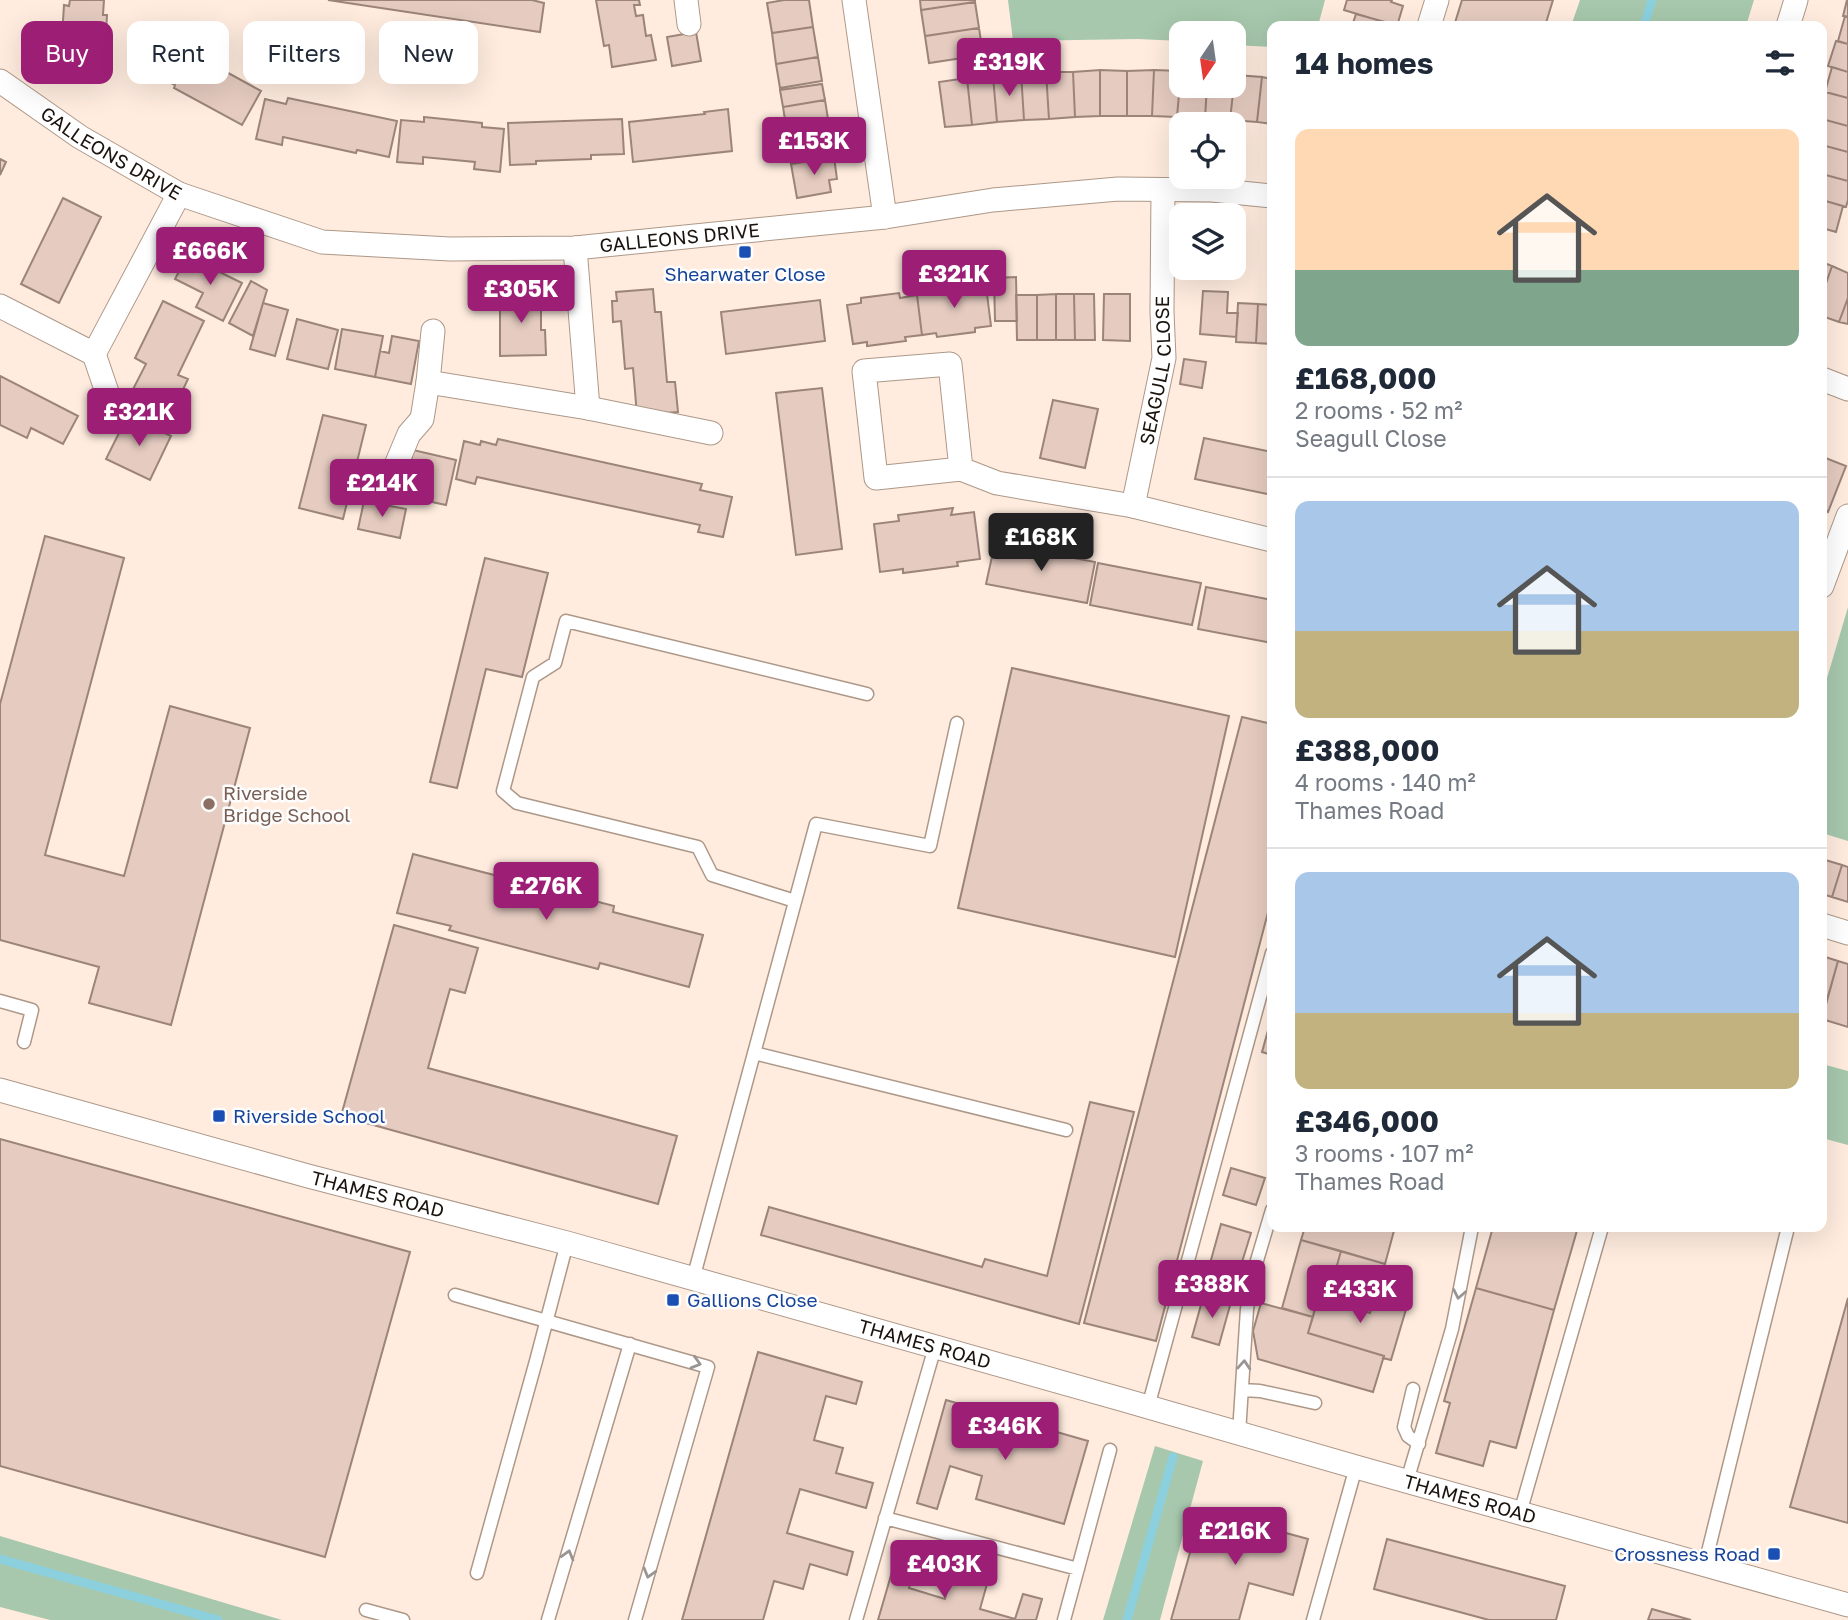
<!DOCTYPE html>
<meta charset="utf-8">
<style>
body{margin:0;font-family:"Golos Text",sans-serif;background:#f2f2f3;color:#1f2937;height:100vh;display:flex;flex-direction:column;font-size:26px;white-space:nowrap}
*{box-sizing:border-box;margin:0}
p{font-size:23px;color:#747a83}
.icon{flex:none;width:38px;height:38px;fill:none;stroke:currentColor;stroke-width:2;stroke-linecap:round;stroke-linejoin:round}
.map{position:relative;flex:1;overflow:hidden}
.side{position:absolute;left:1267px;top:21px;width:560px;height:1211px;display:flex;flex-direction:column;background:#fff;border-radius:14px;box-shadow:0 7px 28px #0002}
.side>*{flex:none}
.top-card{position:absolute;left:21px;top:21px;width:665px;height:63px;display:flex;gap:14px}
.needle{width:46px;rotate:193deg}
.tools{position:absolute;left:1169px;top:21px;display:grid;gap:14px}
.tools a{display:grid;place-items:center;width:77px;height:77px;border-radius:14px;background:#fff;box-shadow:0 7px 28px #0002;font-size:35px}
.price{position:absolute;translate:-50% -60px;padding:0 16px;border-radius:7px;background:#9c1f75;color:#fff;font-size:23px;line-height:46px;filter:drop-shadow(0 2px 4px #0008)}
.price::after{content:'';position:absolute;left:50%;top:42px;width:21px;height:16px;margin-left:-10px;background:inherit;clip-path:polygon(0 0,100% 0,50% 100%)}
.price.on{background:#222;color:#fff}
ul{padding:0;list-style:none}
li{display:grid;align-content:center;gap:14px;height:371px;padding:0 28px}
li+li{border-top:2px solid #e0e1e3}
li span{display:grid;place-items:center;height:217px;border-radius:14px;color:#555}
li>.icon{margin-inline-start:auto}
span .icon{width:126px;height:126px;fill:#fffc;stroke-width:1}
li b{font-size:30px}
h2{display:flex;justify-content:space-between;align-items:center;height:84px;padding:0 28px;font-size:30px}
.pill{padding:0 24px;border-radius:14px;background:#fff;box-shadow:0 7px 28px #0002;font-size:24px;line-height:63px}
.pill.on{background:#9c1f75;color:#fff}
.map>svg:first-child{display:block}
.green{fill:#a7c8ad}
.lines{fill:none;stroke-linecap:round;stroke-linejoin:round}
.stream{stroke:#8cd0dd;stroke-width:9}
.building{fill:#e5cbc0;stroke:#9c847a;stroke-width:2}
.service-casing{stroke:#ad9888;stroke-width:15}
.minor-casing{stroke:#ad9888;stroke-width:25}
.service{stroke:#fff;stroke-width:12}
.minor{stroke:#fff;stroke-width:23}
.oneway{stroke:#989593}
.transit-dot{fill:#1a4fb4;stroke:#fdfdfd;stroke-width:2.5}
.education-dot{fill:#8d6e63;stroke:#fdfdfd;stroke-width:2.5}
.labels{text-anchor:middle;stroke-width:5;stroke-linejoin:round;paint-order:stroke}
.street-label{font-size:19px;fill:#1b140e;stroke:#fdfdfd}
.transit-label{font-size:19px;fill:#164399;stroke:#fdfdfd;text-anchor:start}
.education-label{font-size:19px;fill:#785e54;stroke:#fdfdfd;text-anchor:start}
</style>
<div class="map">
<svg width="1848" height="1620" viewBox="0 0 1848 1620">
<rect width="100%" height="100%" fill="#ffecdf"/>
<path class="green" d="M1008,0H1325L1318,26H1272V47L1234,45V33H1181V41L1138,39L1013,41Z
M1580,0H1754L1746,26H1571Z
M1848,607V841L1822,833V695Z
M1822,1064L1848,1071V1145L1822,1138Z
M1155,1446L1203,1461L1160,1620H1103Z
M0,1536L282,1620H50L0,1607Z"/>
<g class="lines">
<path class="stream" d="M1644,26L1652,0
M0,1559L218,1620
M1127,1620L1173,1457"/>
</g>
<path class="building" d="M70,0H104L103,15H107L105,49H101L100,70L65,68L66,54L61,53L64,5L69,6Z
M328,0H532L544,3L540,32Z
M596,0H639L640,5H634L636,16L643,15L646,36L651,35L656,60L612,67L609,45L604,46Z
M784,0H809L813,27L772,33L767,3Z
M920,0H975V2L921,10Z
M1347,0H1392L1391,2L1403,6L1397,26L1344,10Z
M1462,0H1553L1545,26H1454Z
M1847,0H1848V17L1843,16Z
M975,2L979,28L925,36L921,10Z
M1356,14L1385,22L1384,26H1352Z
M1845,16L1848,17V44L1838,41Z
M813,27L818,57L776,64L772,33Z
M979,28L983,55L929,63L925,36Z
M696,32L701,61L672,66L667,37Z
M161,36L261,91L242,125L174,88L175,85L143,68Z
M1836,41L1848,44V72L1828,66Z
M818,57L822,81L780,88L776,64Z
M1832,67L1848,72V98L1825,92Z
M1100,70V116L1075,117L1073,72Z
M1100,70L1127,71V116H1100Z
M1154,70L1152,116H1127V71Z
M1154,70L1181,71L1177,117L1152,116Z
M1181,71V86H1207L1205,118L1177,117Z
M1046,72L1049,119L1024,120L1021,73Z
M1046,72H1073L1075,117L1049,119Z
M1021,73L1024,120L997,122L993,76Z
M1234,75H1235L1230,120L1205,118L1207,86H1234Z
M1235,75L1262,77L1257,122L1230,120Z
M993,76L997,122L972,125L967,78Z
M1262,77L1272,79V124L1257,122Z
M967,78L972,125L945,127L939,82Z
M822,84L825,100L783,107L780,90Z
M1822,91L1848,98V126L1822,119Z
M288,98L397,121L389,157L357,150L356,153L283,137L282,145L256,139L265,99L286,104Z
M825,100L828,119L786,126L783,107Z
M728,109L732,151L633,162L629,122L705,114L704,112Z
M424,117L482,123V127L504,129L500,172L474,169L475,162L423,157V164L397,162L401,120L424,122Z
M622,119L624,154L591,155V159L536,161V164L510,165L508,123Z
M828,119L831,138L789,145L786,126Z
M1822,119L1848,126V152L1822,145Z
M831,138L834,157L791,164L789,145Z
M1822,145L1848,152V181L1822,174Z
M834,157L837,179L829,180L831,192L797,198L791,164Z
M0,159L6,162L0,175Z
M1822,174L1848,181V200L1846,207L1822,200Z
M63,198L101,217L59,303L21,284Z
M1822,200L1843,206L1836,232L1822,228Z
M187,256L242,283L223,321L196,307L203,293L175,279Z
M1822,262L1832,266L1822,295Z
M1832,266L1848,273V298L1839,322L1822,316V295Z
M1016,277L1017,321H995L994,278Z
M251,281L267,290L253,336L229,323Z
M969,284V288L986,286L991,326L975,328V332L937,337L936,333L922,335L917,295L931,293L930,289Z
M653,289L655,312H661L667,382H675L678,412L637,415L633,368L625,369L621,321L613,322L612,301H617L616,292Z
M1203,291L1228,292L1227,313H1238L1236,337L1200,334Z
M541,292V330H545L546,355L500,356V293Z
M899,293L900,298L917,295L922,335L905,337L906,341L867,346V342L853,344L847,305L861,303V298Z
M1056,294V340H1037V295Z
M1056,294H1074L1075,340H1056Z
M1074,294H1094L1095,340H1075Z
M1104,294H1130V341L1103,340Z
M1016,295H1037V340H1017Z
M1848,298V324L1839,322Z
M820,300L825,341L726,354L721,312Z
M163,301L204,321L178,375L188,379L170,417L129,397L146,364L135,358Z
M263,303L288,310L275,356L250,349Z
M1238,303L1258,304L1256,343L1236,342Z
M1258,304L1272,305V344L1256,343Z
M297,319L338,330L328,369L287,359Z
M342,329L383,336L375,377L335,369Z
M392,336L419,341L411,384L375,377L380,351L389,353Z
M1184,359L1206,362L1202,388L1180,384Z
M0,376L78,416L63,444L31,428L27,438L0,425Z
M822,388L842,549L796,555L776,393Z
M1053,400L1098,409L1085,468L1040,458Z
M128,415L171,436L150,480L106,459Z
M323,415L366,425L343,519L299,508Z
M1204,438L1272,452V495L1195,479Z
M498,439L702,484L700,490L732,497L723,537L698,532L700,525L477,477L475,484L456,479L464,441L480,445L481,441L496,445Z
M413,450L456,460L446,505L404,496Z
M1823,457L1846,466L1828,512L1822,509Z
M364,501L406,509L400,538L358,529Z
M953,508L951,515L974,512L980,559L957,562L958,566L903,573V569L880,572L874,524L899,521L898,515Z
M45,536L124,558L45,855L124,876L170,706L250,728L171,1025L89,1003L99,967L0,940V704Z
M995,543L1095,562L1087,603L986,584Z
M485,558L548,573L522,677L486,669L457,788L430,782Z
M1098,563L1201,583L1192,625L1090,605Z
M1206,587L1272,600V643L1198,629Z
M1012,668L1229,716L1175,957L958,908Z
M1242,717L1272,724V897L1156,1341L1084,1323Z
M413,854L614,906L613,912L703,935L689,987L600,963L598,969L449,930L451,926L397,913Z
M1822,859L1842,865L1832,897L1822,894Z
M1842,865L1848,867V902L1832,897Z
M394,925L478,948L465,993L450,989L428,1068L677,1136L658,1204L341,1116Z
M1822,956L1838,961L1822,1017Z
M1838,961L1848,964V1027L1822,1019Z
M1272,1016V1055L1262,1052Z
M1090,1102L1134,1112L1079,1324L761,1235L769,1207L982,1267L985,1259L1047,1276Z
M0,1139L410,1252L325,1557L0,1466Z
M1231,1168L1265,1178L1256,1205L1223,1195Z
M1221,1224L1251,1233L1238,1275L1209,1267Z
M1305,1227H1395L1385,1264L1301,1240Z
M1493,1227H1578L1554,1310L1476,1288Z
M1301,1240L1341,1251L1327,1301L1318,1298L1313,1317L1282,1308Z
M1341,1251L1385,1264L1370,1313L1327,1301Z
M1476,1288L1554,1310L1516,1448L1490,1441L1483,1466L1436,1453L1450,1403L1444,1401Z
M1204,1294L1231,1302L1219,1345L1192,1337Z
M1375,1296L1407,1306L1391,1360L1383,1358L1384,1356L1308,1333L1318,1298L1370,1313Z
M1848,1298V1523L1790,1507Z
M1261,1303L1313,1317L1308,1333L1384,1356L1373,1392L1258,1359L1253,1331Z
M758,1352L862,1382L856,1404L826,1396L814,1440L843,1448L836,1473L873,1483L866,1508L800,1489L787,1533L853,1552L847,1575L810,1564L803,1589L774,1581L763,1620H682Z
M946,1400L1088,1441L1064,1524L976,1499L982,1476L950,1466L937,1509L917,1503Z
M1202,1510L1308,1539L1293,1595L1249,1583L1239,1620H1171Z
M1387,1539L1565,1586L1556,1620H1489L1374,1589Z
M896,1558L915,1564L909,1588L945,1599L952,1574L987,1584L980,1609L1015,1619L1023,1594L1042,1599L1036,1620H878Z
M1652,1609L1691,1620H1648Z"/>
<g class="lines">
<defs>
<path id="service" d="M795,901L712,875L698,847L517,803L503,791L533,677L555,663L566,621L867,694
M0,1001L32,1010L24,1042
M754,1053L1066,1130
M693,1279L816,824L930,846L957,723
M455,1295L708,1367L635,1620
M1413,1389L1404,1427L1408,1436L1419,1444
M1242,1390L1260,1391L1315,1403
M1148,1407L1272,953
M1239,1433L1247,1309L1253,1274L1272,1210
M1407,1481L1452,1329L1472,1227
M1520,1513L1602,1227
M885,1518L1078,1569
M1705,1564L1788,1227
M477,1573L536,1361L567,1243
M366,1610L403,1620
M548,1620L630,1344
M856,1620L935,1347
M1064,1620L1110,1450
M1313,1620L1356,1467"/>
<g id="minor">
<path d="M686,0L689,24"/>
<path d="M854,0L885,217"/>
<path d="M1429,26L1437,0"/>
<path d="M1788,26L1796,0"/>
<path id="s1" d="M0,81L80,137L179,194L322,242L450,249L575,248L885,217L993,200L1118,189L1212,190L1272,196"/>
<path d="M575,248L588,408"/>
<path d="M0,306L94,354L179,194"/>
<path d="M94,354L107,392"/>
<path d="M1822,379L1848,389"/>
<path d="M428,382L588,408L711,433"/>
<path d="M961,469L950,364L864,371L876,478L961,469L997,483L1133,506L1272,540"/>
<path d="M391,477L409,434L422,419L428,382L433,331"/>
<path id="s2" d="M1133,506L1164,358L1162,312L1163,190"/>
<path d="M1822,586L1848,516"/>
<path d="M1822,925L1848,933"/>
<path id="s3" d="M0,1090L308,1176L567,1243L1124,1400L1356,1467L1848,1605"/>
</g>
</defs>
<use href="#service" class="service-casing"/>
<use href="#minor" class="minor-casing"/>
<use href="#service" class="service"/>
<use href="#minor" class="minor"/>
</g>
<defs><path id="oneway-chevron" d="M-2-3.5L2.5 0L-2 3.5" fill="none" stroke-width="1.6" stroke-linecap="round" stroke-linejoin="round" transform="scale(1.75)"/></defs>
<g class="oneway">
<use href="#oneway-chevron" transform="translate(1459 1294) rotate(101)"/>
<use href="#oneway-chevron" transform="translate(696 1363) rotate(16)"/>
<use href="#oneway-chevron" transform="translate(1244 1365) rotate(-86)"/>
<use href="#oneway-chevron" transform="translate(568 1555) rotate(-74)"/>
<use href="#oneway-chevron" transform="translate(649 1573) rotate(106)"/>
</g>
<g class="transit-dot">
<rect x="738" y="245" width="14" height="14" rx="3.5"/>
<rect x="212" y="1109" width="14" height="14" rx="3.5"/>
<rect x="666" y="1293" width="14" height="14" rx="3.5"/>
<rect x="1767" y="1547" width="14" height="14" rx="3.5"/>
</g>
<circle class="education-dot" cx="209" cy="804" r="7"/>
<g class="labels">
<g class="street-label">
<text dy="7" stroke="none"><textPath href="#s1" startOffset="133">GALLEONS DRIVE</textPath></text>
<text dy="7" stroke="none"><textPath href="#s1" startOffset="721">GALLEONS DRIVE</textPath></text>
<text dy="7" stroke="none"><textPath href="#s2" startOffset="138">SEAGULL CLOSE</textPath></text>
<text dy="7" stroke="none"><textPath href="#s3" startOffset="392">THAMES ROAD</textPath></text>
<text dy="7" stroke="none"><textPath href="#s3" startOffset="959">THAMES ROAD</textPath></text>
<text dy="7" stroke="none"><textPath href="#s3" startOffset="1526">THAMES ROAD</textPath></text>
</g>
<g class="transit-label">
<text x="745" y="281" text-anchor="middle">Shearwater Close</text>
<text x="233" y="1123">Riverside School</text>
<text x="687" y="1307">Gallions Close</text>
<text x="1760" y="1561" text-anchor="end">Crossness Road</text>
</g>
<g class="education-label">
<text x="223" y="800">Riverside<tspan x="223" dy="22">Bridge School</tspan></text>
</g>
</g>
</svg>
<div class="tools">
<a><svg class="needle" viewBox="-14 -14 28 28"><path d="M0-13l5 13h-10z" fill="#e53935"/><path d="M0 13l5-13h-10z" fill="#747a83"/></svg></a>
<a><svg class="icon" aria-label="locate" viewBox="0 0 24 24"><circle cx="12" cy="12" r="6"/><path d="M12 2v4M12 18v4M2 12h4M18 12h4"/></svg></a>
<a><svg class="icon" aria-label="layers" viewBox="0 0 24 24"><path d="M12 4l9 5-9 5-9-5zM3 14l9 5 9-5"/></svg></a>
</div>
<b class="price" style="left:1009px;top:98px">£319K</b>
<b class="price" style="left:814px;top:177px">£153K</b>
<b class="price" style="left:210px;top:287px">£666K</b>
<b class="price" style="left:954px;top:310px">£321K</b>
<b class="price" style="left:521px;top:325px">£305K</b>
<b class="price" style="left:139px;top:448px">£321K</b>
<b class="price" style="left:382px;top:519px">£214K</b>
<b class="price on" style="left:1041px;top:573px">£168K</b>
<b class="price" style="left:546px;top:922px">£276K</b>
<b class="price" style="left:1212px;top:1320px">£388K</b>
<b class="price" style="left:1360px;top:1325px">£433K</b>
<b class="price" style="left:1005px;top:1462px">£346K</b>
<b class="price" style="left:1235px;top:1567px">£216K</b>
<b class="price" style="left:944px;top:1600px">£403K</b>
<div class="top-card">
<a class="pill on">Buy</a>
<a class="pill">Rent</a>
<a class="pill">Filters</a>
<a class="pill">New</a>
</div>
<section class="side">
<h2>14 homes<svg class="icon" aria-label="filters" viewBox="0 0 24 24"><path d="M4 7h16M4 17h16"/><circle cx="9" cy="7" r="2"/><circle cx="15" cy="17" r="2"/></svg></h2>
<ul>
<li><span style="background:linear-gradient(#ffd9b3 65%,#7fa58c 0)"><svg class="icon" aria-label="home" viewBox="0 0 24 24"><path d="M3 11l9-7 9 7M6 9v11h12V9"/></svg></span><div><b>£168,000</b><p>2 rooms · 52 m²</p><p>Seagull Close</p></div></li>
<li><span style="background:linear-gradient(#a9c7e8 60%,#c2b280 0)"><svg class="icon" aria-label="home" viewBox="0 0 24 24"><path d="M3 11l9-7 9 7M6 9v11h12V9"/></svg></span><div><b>£388,000</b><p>4 rooms · 140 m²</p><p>Thames Road</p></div></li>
<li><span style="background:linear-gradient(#a9c7e8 65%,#c2b280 0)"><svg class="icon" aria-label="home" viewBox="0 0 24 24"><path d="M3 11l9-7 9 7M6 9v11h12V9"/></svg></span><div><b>£346,000</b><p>3 rooms · 107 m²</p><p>Thames Road</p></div></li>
</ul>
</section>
</div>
